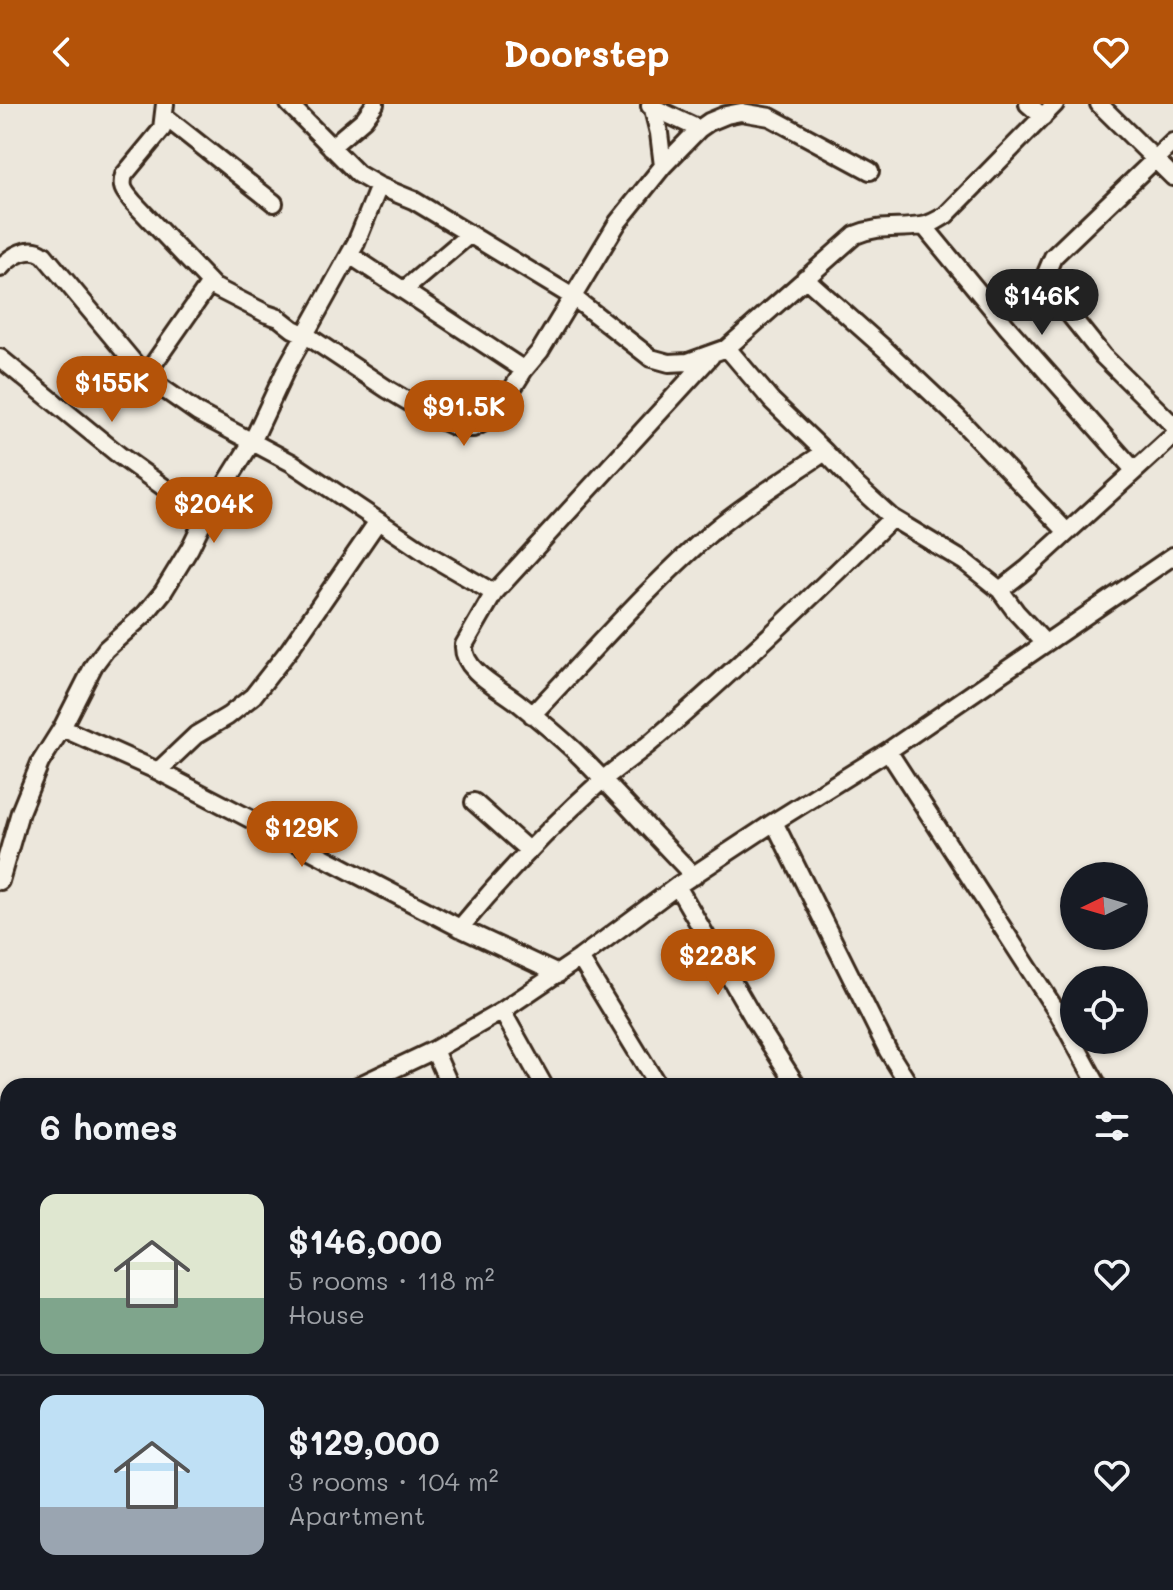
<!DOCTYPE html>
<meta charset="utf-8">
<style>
body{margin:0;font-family:Mali,sans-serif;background:#242831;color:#f1f3f6;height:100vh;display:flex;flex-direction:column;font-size:30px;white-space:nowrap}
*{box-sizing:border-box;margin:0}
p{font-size:26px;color:#9ea1a6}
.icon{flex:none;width:44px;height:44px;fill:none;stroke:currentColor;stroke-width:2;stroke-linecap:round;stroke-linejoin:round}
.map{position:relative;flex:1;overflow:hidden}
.details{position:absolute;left:0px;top:974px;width:1174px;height:512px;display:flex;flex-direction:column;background:#171b24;border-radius:24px 24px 0 0;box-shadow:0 2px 6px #0004}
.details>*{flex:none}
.needle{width:52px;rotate:265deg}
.tools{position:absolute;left:1060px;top:758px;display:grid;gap:16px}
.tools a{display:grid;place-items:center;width:88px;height:88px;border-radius:50%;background:#171b24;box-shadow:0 2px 6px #0004;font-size:40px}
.price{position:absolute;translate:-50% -68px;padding:0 18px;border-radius:28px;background:#b45309;color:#fff;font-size:26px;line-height:52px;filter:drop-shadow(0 2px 4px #0008)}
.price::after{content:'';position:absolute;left:50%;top:48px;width:24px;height:18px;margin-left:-12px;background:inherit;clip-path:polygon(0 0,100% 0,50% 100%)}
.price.on{background:#222;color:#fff}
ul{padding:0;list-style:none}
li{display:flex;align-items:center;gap:24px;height:200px;padding:0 40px}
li+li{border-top:2px solid #363941}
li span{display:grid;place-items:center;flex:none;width:224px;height:160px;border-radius:16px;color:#555}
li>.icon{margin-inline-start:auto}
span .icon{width:96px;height:96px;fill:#fffc;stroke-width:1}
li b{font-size:34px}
h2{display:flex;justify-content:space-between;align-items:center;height:96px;padding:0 40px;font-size:34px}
header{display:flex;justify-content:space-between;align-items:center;height:104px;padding:0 40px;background:#b45309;color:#fff;font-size:36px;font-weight:700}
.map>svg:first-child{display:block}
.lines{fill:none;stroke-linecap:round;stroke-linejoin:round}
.minor-casing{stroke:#3b2a1e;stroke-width:22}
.minor{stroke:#f7f3e8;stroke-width:16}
</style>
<header><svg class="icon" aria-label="back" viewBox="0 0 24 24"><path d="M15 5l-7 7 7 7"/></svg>Doorstep<svg class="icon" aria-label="heart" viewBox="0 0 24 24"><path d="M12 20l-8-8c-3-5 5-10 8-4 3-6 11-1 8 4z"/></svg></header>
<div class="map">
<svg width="1173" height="1486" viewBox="0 0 1173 1486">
<rect width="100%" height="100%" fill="#ece7dc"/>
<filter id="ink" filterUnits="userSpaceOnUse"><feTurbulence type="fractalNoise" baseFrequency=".0125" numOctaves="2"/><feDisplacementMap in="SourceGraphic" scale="16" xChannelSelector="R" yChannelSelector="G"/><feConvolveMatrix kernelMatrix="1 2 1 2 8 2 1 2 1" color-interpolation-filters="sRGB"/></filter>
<g filter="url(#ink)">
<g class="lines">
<defs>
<path id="minor" d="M165,0L162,25L124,71C120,84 125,88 133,98L214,183L267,210L279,214L293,225L306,231L387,285L436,314L458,324H473L488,316L504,298L524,266L540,247L618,118L663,62L699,25L709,18L726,11L741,8L770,13L870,67
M289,0L358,70L379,82L413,96L443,114L573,193L651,254L669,259L688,258L727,244L855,131C882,120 896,126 921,122C930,121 938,116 946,111L1055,0
M1028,0L1043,13
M1099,0L1173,73
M650,2L699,25
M653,5L659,29L663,62
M164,12L274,99
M1173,38L1053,153L1045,172L1050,186L1103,252L1173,321
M331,43L364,15L375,0
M924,122L1008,224L1134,366
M350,151L524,266
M0,164C11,152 30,140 44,151L145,272L210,179
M805,174L885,245L957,313L1067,428
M404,186L470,130
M727,244L772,297L825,348L856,381L892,414L965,458L1000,486L1016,508L1044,538
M0,254L119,351L205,413
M145,272L198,309L292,359L432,453L494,489
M1000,486L1028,464L1173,332
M532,611C592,548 649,482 714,426C749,397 788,373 825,348
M62,624L158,667L460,824L558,870
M888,647L1059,911L1098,982
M158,667L196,631L228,612L253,592L289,546L378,417
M474,698L528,746
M774,718L888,947L910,982
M694,772C656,733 620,693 582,654C563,635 542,618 521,601C503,585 462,568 464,541L494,489L711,252
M0,777L20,708L40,659L62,624L94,561L106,545L145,510L163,488L190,444L205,413L252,338L288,261L356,139L379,82
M677,782L754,915L797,982
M460,824C503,772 549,724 599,679C617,663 638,650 656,634C738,564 816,489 892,414
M580,854L658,982
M502,907L544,982
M434,946L450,982
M358,982L434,946L502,907L580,854L677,782L774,718L888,647L1173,452
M1166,1124L1173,1142
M3,1205L8,1217
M1166,1218L1173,1214
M1166,1329L1169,1336L1166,1351
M125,1478L130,1486
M250,1478L254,1486
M453,1478L458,1486
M88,1486L92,1478
M691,1486L695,1478"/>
</defs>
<use href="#minor" class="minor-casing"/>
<use href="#minor" class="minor"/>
</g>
</g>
</svg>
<div class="tools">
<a><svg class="needle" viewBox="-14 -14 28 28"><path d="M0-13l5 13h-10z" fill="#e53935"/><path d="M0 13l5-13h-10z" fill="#9ea1a6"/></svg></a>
<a><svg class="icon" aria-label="locate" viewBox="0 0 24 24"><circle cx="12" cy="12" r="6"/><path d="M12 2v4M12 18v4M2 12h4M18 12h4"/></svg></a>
</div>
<b class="price on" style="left:1042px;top:233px">$146K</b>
<b class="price" style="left:112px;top:320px">$155K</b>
<b class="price" style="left:464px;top:344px">$91.5K</b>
<b class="price" style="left:214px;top:441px">$204K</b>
<b class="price" style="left:302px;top:765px">$129K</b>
<b class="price" style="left:718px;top:893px">$228K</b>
<section class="details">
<h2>6 homes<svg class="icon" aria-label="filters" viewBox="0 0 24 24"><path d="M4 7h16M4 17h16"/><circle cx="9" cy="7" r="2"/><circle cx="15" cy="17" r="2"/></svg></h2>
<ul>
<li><span style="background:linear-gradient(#dfe7d0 65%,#7fa58c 0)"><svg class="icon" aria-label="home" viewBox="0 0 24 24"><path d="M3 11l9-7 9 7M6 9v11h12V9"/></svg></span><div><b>$146,000</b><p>5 rooms · 118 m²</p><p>House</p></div><svg class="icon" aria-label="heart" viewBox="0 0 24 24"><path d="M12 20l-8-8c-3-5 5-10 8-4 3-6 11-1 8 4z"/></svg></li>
<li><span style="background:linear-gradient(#bfe0f5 70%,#9aa5b1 0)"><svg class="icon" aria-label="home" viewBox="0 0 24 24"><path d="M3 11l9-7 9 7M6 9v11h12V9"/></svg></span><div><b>$129,000</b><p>3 rooms · 104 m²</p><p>Apartment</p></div><svg class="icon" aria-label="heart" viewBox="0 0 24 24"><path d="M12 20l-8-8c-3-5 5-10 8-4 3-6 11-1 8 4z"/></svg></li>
</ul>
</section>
</div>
